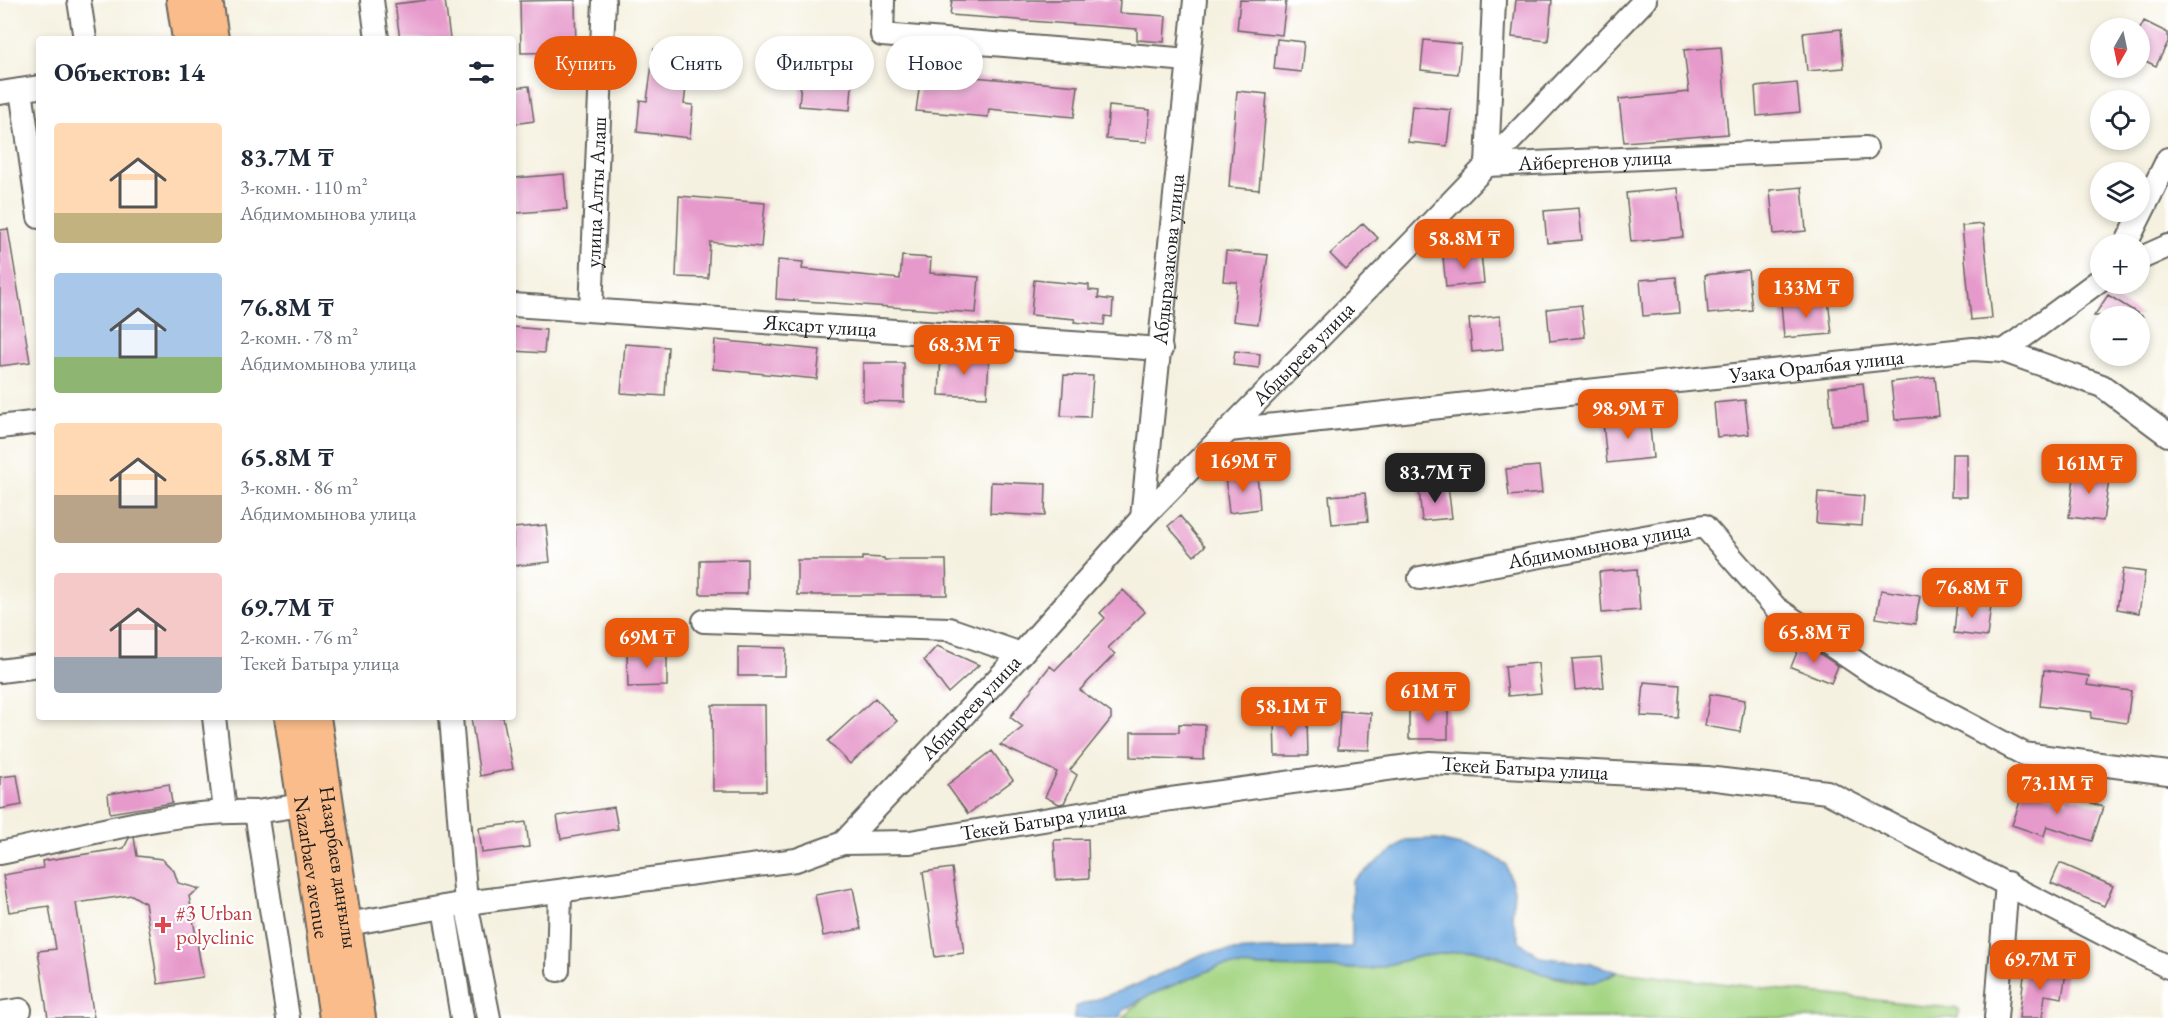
<!DOCTYPE html>
<html lang="ru">
<meta charset="utf-8">
<style>
body{margin:0;font-family:"EB Garamond",serif;background:#f2f2f3;color:#1f2937;height:100vh;display:flex;flex-direction:column;font-size:22px;white-space:nowrap}
*{box-sizing:border-box;margin:0}
p{font-size:20px;color:#747a83}
.icon{flex:none;width:33px;height:33px;fill:none;stroke:currentColor;stroke-width:2;stroke-linecap:round;stroke-linejoin:round}
.map{position:relative;flex:1;overflow:hidden}
.details{position:absolute;left:36px;top:36px;width:480px;height:684px;display:flex;flex-direction:column;background:#fff;border-radius:6px;box-shadow:0 3px 9px #0003}
.details>*{flex:none}
.top-card{position:absolute;left:534px;top:36px;width:570px;height:54px;display:flex;gap:12px}
.needle{width:39px;rotate:189deg}
.fabs{position:absolute;left:2090px;top:18px;display:grid;gap:12px}
.fabs a{display:grid;place-items:center;width:60px;height:60px;border-radius:50%;background:#fff;box-shadow:0 3px 9px #0003;font-size:30px}
.price{position:absolute;translate:-50% -51px;padding:0 14px;border-radius:12px;background:#ea580c;color:#fff;font-size:20px;line-height:39px;filter:drop-shadow(0 2px 3px #0008)}
.price::after{content:'';position:absolute;left:50%;top:36px;width:18px;height:14px;margin-left:-9px;background:inherit;clip-path:polygon(0 0,100% 0,50% 100%)}
.price.current{background:#222;color:#fff}
ul{padding:0;list-style:none}
li{display:flex;align-items:center;gap:18px;height:150px;padding:0 18px}
li span{display:grid;place-items:center;flex:none;width:168px;height:120px;border-radius:6px;color:#555}
li>.icon{margin-inline-start:auto}
span .icon{width:72px;height:72px;fill:#fffc;stroke-width:1}
li b{font-size:26px}
h2{display:flex;justify-content:space-between;align-items:center;height:72px;padding:0 18px;font-size:26px}
.pill{padding:0 21px;border-radius:27px;background:#fff;box-shadow:0 3px 9px #0003;font-size:21px;line-height:54px}
.pill.current{background:#ea580c;color:#fff}
.map>svg:first-child{display:block}
.green{fill:#a5d684;stroke:#607950;stroke-width:1.5}
.water{fill:#72ace2;stroke:#47647f;stroke-width:1.5}
.building{fill:#e69acb}
.lines{fill:none;stroke-linecap:round;stroke-linejoin:round}
.minor-casing{stroke:#686761;stroke-width:26}
.major-casing{stroke:#686761;stroke-width:32}
.minor{stroke:#fff;stroke-width:22}
.major{stroke:#f9bc8a;stroke-width:28}
.health-dot{fill:#e0444e;stroke:#fff;stroke-width:2}
.labels{text-anchor:middle;stroke-width:4.5;stroke-linejoin:round;paint-order:stroke}
.street-label{font-size:21px;fill:#1c1c1c;stroke:#fff}
.health-label{font-size:21px;fill:#be3a42;stroke:#fff;text-anchor:start}
</style>
<div class="map">
<svg width="2168" height="1018" viewBox="0 0 2168 1018">
<rect width="100%" height="100%" fill="#fff"/>
<filter id="ink" filterUnits="userSpaceOnUse"><feTurbulence type="fractalNoise" baseFrequency=".0167" numOctaves="2"/><feDisplacementMap in="SourceGraphic" scale="12" xChannelSelector="R" yChannelSelector="G"/><feConvolveMatrix kernelMatrix="1 2 1 2 8 2 1 2 1" color-interpolation-filters="sRGB"/></filter>
<filter id="wash" filterUnits="userSpaceOnUse"><feTurbulence type="fractalNoise" baseFrequency=".008" numOctaves="4" result="noise"/><feDisplacementMap in="SourceGraphic" scale="24" xChannelSelector="R" yChannelSelector="G"/><feGaussianBlur stdDeviation="1.35" result="paint"/><feColorMatrix in="noise" values="0 0 0 0 0 0 0 0 0 0 0 0 0 0 0 0 0 1.4 0 .05"/><feComposite in="paint" operator="in"/></filter>
<g filter="url(#wash)">
<rect width="100%" height="100%" fill="#f5f1e0"/>
<path class="green" d="M1473,950C1513,959 1551,983 1592,983C1600,983 1611,975 1618,972L1959,1009L1958,1018H1122L1147,996L1220,966L1371,969L1422,956Z"/>
<path class="water" d="M1433,839L1483,850L1506,864L1514,890L1512,917L1520,942L1540,957L1593,964L1618,972L1594,983L1543,974L1497,955L1473,950L1422,956L1371,969L1220,966L1147,996L1124,1010L1118,1018H1074L1075,1007L1136,985L1205,953L1263,949L1352,947V881L1406,840Z"/>
<g id="blocks">
<path class="building" d="M428,0H445L450,39H400L395,4Z
M575,0L576,52L521,53L520,1Z
M952,0H1120L1119,13L1166,16L1164,42L1137,40V29L950,15Z
M1240,0L1286,1L1282,35L1237,30Z
M1516,0H1552L1548,41L1512,37Z
M2144,21L2168,33V42L2156,66L2139,58V31Z
M1841,29L1844,68L1807,71L1803,33Z
M1277,39L1304,42L1301,72L1274,69Z
M1424,40L1461,44L1458,74L1421,70Z
M1721,47L1728,134L1624,142L1619,99L1689,92L1684,50Z
M654,49L690,53L684,104L693,105L690,138L637,132L640,100L647,101Z
M802,71L853,75L850,110L799,106Z
M921,75L962,80V76L1078,86L1074,117L989,109L988,117L916,111Z
M1797,83L1800,112L1757,116L1755,87Z
M529,86L534,121L513,124V88Z
M1237,91L1267,94L1259,190L1229,187Z
M1109,106L1150,110L1147,142L1106,139Z
M1412,106L1451,110L1447,146L1408,142Z
M564,174L567,209L517,213L514,178Z
M1802,187L1806,231L1774,234L1770,190Z
M1678,188L1683,237L1631,242L1626,193Z
M679,196L765,203L761,247L710,242L708,278L676,277Z
M1579,208L1582,240L1547,243L1544,211Z
M1363,223L1378,238L1346,270L1330,254Z
M1983,224L1992,318L1971,320L1962,226Z
M8,229L30,362L0,366V230Z
M1226,251L1268,255L1258,324L1233,321L1237,282L1223,281Z
M1481,253L1484,283L1446,287L1443,257Z
M902,256L931,258L930,273L979,277L976,313L776,299L778,260L803,262L802,269L900,279Z
M1748,270L1752,310L1708,314L1705,275Z
M1676,277L1679,313L1643,316L1640,280Z
M1034,280L1089,285V290L1099,291L1098,298L1113,300L1112,317L1105,316L1104,325L1074,322L1075,319L1031,315Z
M2108,295L2142,316H2094Z
M1828,299L1832,334L1784,338L1781,303Z
M1581,305L1585,337L1550,341L1547,309Z
M1500,316L1503,349L1472,352L1469,319Z
M513,327L546,330L544,353L513,351Z
M715,340L820,350L817,379L713,369Z
M625,344L668,347L665,396L621,393Z
M1235,351L1260,354L1259,368L1233,365Z
M941,354L989,356L987,397L939,395Z
M863,363H904V402L863,401Z
M1064,375L1093,376L1090,417L1061,416Z
M1935,377L1939,416L1895,420L1891,382Z
M1863,383L1867,422L1832,425L1829,387Z
M1745,400L1749,434L1717,437L1714,403Z
M1649,417L1653,458L1607,463L1603,422Z
M1952,454H1967V497H1951Z
M1539,466L1542,493L1509,496L1506,469Z
M2075,469L2110,473L2103,521L2069,517Z
M1257,473L1260,509L1229,513L1225,476Z
M991,482L1046,484L1045,516L990,513Z
M1448,486L1452,518L1422,521L1419,489Z
M1818,492L1864,496L1862,526L1816,523Z
M1365,493L1368,521L1332,524L1329,496Z
M1180,516L1205,546L1194,556L1168,526Z
M546,525L550,562L513,566V528Z
M862,557L884,558V560H946L947,595H797V560H862Z
M747,559V594H700V560Z
M1637,569L1640,610L1602,613L1599,572Z
M2123,569L2145,572L2139,613L2117,609Z
M1123,590L1145,612L1108,648L1115,654L1080,690L1111,713V719L1070,770L1077,775L1064,803L1059,804L1045,797L1057,772L1000,745L1023,727L1010,717L1050,666L1055,670L1105,618L1100,613Z
M1881,590L1920,596L1915,624L1876,618Z
M1957,601L1991,605L1987,637L1954,633Z
M1800,645L1817,652L1838,666L1831,683L1791,667Z
M937,646L979,665L948,693L924,660Z
M738,647L786,648L785,676H738Z
M667,652V686L628,687L627,653Z
M1601,657L1604,687L1575,690L1572,659Z
M1538,663L1541,693L1508,696L1505,666Z
M2044,670L2089,676L2087,685L2131,691L2127,723L2091,718L2092,712L2040,706Z
M1644,682L1680,685L1678,718L1641,716Z
M1710,694L1745,700L1740,732L1705,726Z
M875,698L897,721L850,764L828,741Z
M712,705H765L766,791H713Z
M1409,707H1448V739H1409Z
M1340,711L1371,713L1369,750L1338,749Z
M471,717H503L513,769L480,776Z
M1307,720L1308,756H1275L1274,721Z
M1179,724L1205,725L1204,760L1131,757V732H1179Z
M992,751L1013,780L968,814L947,785Z
M17,775L22,805L0,809V777Z
M169,784L172,803L110,813L108,794Z
M2025,787L2066,801L2068,795L2103,807L2092,841L2047,826L2044,836L2012,825Z
M614,807L618,829L561,839L557,816Z
M526,822L529,847L482,853L479,828Z
M134,837L137,856L162,859L174,871L178,883L200,889L189,896L203,977L158,984L145,903L132,895L76,903L94,1018H48L38,951L56,949L49,906L9,912L3,875L43,868L42,861L124,848L129,838Z
M1088,839L1089,878L1056,880L1054,840Z
M2060,863L2113,886L2104,906L2051,883Z
M952,868L964,953L935,957L923,872Z
M853,888L861,929L823,936L815,895Z
M2025,967L2066,973L2062,998L2045,995L2042,1018H2019Z"/>
</g>
</g>
<g filter="url(#ink)">
<use href="#blocks" fill-opacity="0" stroke="#686761" stroke-width="1.5"/>
<g class="lines">
<defs>
<g id="minor">
<path d="M79,0L85,39"/>
<path d="M372,0L377,39"/>
<path d="M883,0L882,35L1189,60"/>
<path id="s1" d="M1494,0L1487,165L1866,148"/>
<path d="M21,90L39,217"/>
<path d="M0,93L39,87"/>
<path d="M2126,244L2168,159"/>
<path d="M2139,259L2168,246"/>
<path id="s2" d="M513,305L1161,349"/>
<path id="s3" d="M591,310L604,0"/>
<path d="M2004,351L2100,280"/>
<path d="M0,427L39,422"/>
<path id="s4" d="M1229,430L1973,349L2004,351L2102,386L2168,435"/>
<path id="s5" d="M1142,518L1195,0"/>
<path id="s6" d="M1420,578L1704,526L1776,608L1872,673L2024,754L2168,773"/>
<path d="M704,621L949,629L1021,654"/>
<path d="M0,671L39,666"/>
<path d="M214,717L225,811"/>
<path d="M451,717L466,903L489,1018"/>
<path id="s7" d="M843,843L1021,654L1142,518L1415,240L1645,0"/>
<path d="M0,853C83,836 171,809 256,812"/>
<path d="M444,907L462,1018"/>
<path id="s8" d="M331,927L466,903L796,860L843,843L910,842L1171,799L1430,763L1707,778L1827,792L2168,967"/>
<path d="M558,970L560,892"/>
<path d="M0,1013L20,1010"/>
<path d="M288,1018L256,812L302,805"/>
<path d="M1996,1018L2007,883"/>
</g>
<g id="major">
<path d="M181,0L187,39"/>
<path d="M208,0L214,39"/>
<path id="s9" d="M289,717L334,1018"/>
<path id="s10" d="M316,717L361,1018"/>
</g>
</defs>
<use href="#minor" class="minor-casing"/>
<use href="#major" class="major-casing"/>
<use href="#minor" class="minor"/>
<use href="#major" class="major"/>
</g>
</g>
<path class="health-dot" d="M160 916h6v6h6v6h-6v6h-6v-6h-6v-6h6z"/>
<g class="labels">
<g class="street-label">
<text dy="7" stroke="none"><textPath href="#s1" startOffset="273">Айбергенов улица</textPath></text>
<text dy="7" stroke="none"><textPath href="#s3" startOffset="118">улица Алты Алаш</textPath></text>
<text dy="7" stroke="none"><textPath href="#s5" startOffset="260">Абдыразакова улица</textPath></text>
<text dy="7" stroke="none"><textPath href="#s2" startOffset="308">Яксарт улица</textPath></text>
<text dy="7" stroke="none"><textPath href="#s7" startOffset="672">Абдыреев улица</textPath></text>
<text dy="7" stroke="none"><textPath href="#s4" startOffset="591">Узака Оралбая улица</textPath></text>
<text dy="7" stroke="none"><textPath href="#s6" startOffset="182">Абдимомынова улица</textPath></text>
<text dy="7" stroke="none"><textPath href="#s7" startOffset="186">Абдыреев улица</textPath></text>
<text dy="7" stroke="none"><textPath href="#s8" startOffset="1208">Текей Батыра улица</textPath></text>
<text dy="7" stroke="none"><textPath href="#s8" startOffset="722">Текей Батыра улица</textPath></text>
<text dy="7" stroke="none"><textPath href="#s9" startOffset="152">Nazarbaev avenue</textPath></text>
<text dy="7" stroke="none"><textPath href="#s10" startOffset="152">Назарбаев даңғылы</textPath></text>
</g>
<g class="health-label">
<text x="176" y="920">#3 Urban<tspan x="176" dy="24">polyclinic</tspan></text>
</g>
</g>
</svg>
<div class="fabs">
<a><svg class="needle" viewBox="-14 -14 28 28"><path d="M0-13l5 13h-10z" fill="#e53935"/><path d="M0 13l5-13h-10z" fill="#747a83"/></svg></a>
<a><svg class="icon" aria-label="locate" viewBox="0 0 24 24"><circle cx="12" cy="12" r="6"/><path d="M12 2v4M12 18v4M2 12h4M18 12h4"/></svg></a>
<a><svg class="icon" aria-label="layers" viewBox="0 0 24 24"><path d="M12 4l9 5-9 5-9-5zM3 14l9 5 9-5"/></svg></a>
<a>+</a>
<a>−</a>
</div>
<b class="price" style="left:1464px;top:270px">58.8M ₸</b>
<b class="price" style="left:1806px;top:319px">133M ₸</b>
<b class="price" style="left:964px;top:376px">68.3M ₸</b>
<b class="price" style="left:1628px;top:440px">98.9M ₸</b>
<b class="price" style="left:1243px;top:493px">169M ₸</b>
<b class="price" style="left:2089px;top:495px">161M ₸</b>
<b class="price current" style="left:1435px;top:504px">83.7M ₸</b>
<b class="price" style="left:1972px;top:619px">76.8M ₸</b>
<b class="price" style="left:1814px;top:664px">65.8M ₸</b>
<b class="price" style="left:647px;top:669px">69M ₸</b>
<b class="price" style="left:1428px;top:723px">61M ₸</b>
<b class="price" style="left:1291px;top:738px">58.1M ₸</b>
<b class="price" style="left:2057px;top:815px">73.1M ₸</b>
<b class="price" style="left:2040px;top:991px">69.7M ₸</b>
<div class="top-card">
<a class="pill current">Купить</a>
<a class="pill">Снять</a>
<a class="pill">Фильтры</a>
<a class="pill">Новое</a>
</div>
<section class="details">
<h2>Объектов: 14<svg class="icon" aria-label="filters" viewBox="0 0 24 24"><path d="M4 7h16M4 17h16"/><circle cx="9" cy="7" r="2"/><circle cx="15" cy="17" r="2"/></svg></h2>
<ul>
<li><span style="background:linear-gradient(#ffd9b3 75%,#c2b280 0)"><svg class="icon" aria-label="home" viewBox="0 0 24 24"><path d="M3 11l9-7 9 7M6 9v11h12V9"/></svg></span><div><b>83.7M ₸</b><p>3-комн. · 110 m²</p><p>Абдимомынова улица</p></div></li>
<li><span style="background:linear-gradient(#a9c7e8 70%,#8fb573 0)"><svg class="icon" aria-label="home" viewBox="0 0 24 24"><path d="M3 11l9-7 9 7M6 9v11h12V9"/></svg></span><div><b>76.8M ₸</b><p>2-комн. · 78 m²</p><p>Абдимомынова улица</p></div></li>
<li><span style="background:linear-gradient(#ffd9b3 60%,#b9a48a 0)"><svg class="icon" aria-label="home" viewBox="0 0 24 24"><path d="M3 11l9-7 9 7M6 9v11h12V9"/></svg></span><div><b>65.8M ₸</b><p>3-комн. · 86 m²</p><p>Абдимомынова улица</p></div></li>
<li><span style="background:linear-gradient(#f6c9c9 70%,#9aa5b1 0)"><svg class="icon" aria-label="home" viewBox="0 0 24 24"><path d="M3 11l9-7 9 7M6 9v11h12V9"/></svg></span><div><b>69.7M ₸</b><p>2-комн. · 76 m²</p><p>Текей Батыра улица</p></div></li>
</ul>
</section>
</div>
